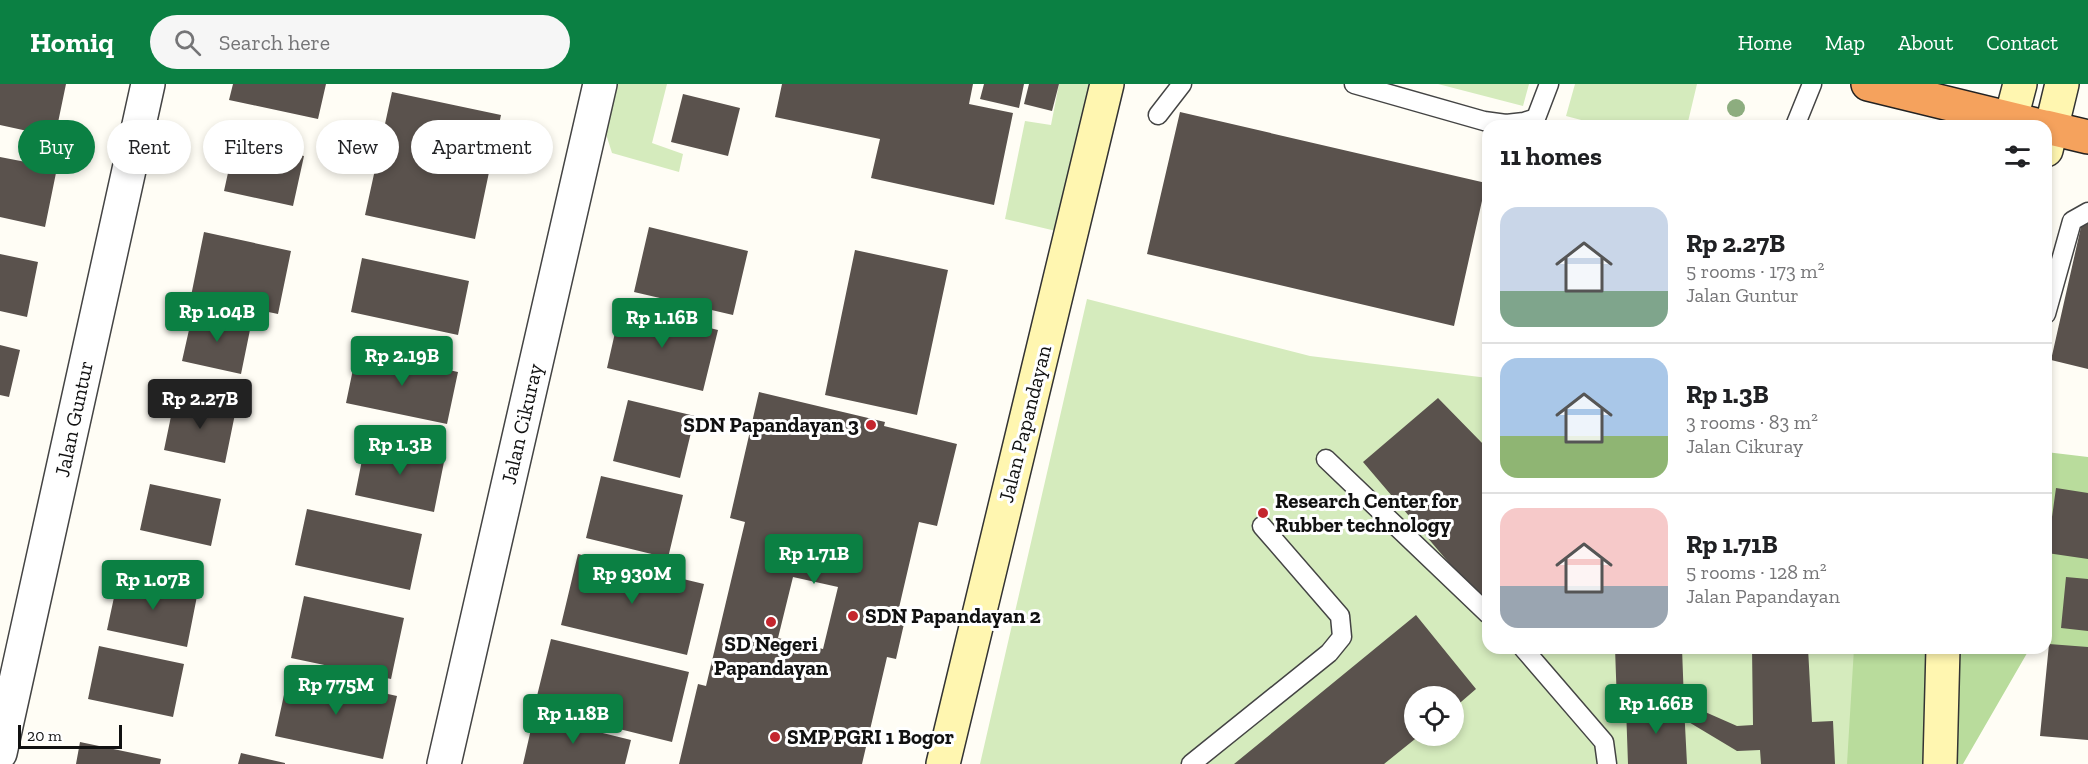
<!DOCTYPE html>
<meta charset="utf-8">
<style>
body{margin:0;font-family:"Zilla Slab",serif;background:#f6f6f6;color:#202124;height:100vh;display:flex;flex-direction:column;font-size:22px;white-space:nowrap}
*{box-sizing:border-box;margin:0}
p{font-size:20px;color:#757577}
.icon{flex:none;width:33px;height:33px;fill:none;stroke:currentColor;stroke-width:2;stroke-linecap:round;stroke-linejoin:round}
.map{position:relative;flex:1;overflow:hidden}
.details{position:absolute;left:1482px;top:36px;width:570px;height:534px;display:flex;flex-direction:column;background:#fff;border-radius:18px;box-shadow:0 3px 9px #0003}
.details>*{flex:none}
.banner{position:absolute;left:18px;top:36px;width:570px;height:54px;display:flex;gap:12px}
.buttons{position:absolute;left:1404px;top:602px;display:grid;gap:12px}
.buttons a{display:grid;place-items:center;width:60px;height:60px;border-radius:50%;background:#fff;box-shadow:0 3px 9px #0003;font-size:30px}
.scale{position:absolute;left:18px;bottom:15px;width:104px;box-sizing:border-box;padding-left:6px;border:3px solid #111;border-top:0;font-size:16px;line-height:21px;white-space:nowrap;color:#111;-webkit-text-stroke:4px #fff;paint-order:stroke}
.price{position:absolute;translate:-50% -51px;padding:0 14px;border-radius:6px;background:#0b8043;color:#fff;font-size:20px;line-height:39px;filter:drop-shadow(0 2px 3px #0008)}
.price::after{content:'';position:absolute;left:50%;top:36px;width:18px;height:14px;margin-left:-9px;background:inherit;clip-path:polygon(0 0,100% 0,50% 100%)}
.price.selected{background:#222;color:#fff}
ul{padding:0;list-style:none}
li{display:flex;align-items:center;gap:18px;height:150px;padding:0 18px}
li+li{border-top:2px solid #e0e0e0}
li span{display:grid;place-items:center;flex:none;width:168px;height:120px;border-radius:18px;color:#555}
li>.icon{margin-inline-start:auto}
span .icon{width:72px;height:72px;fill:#fffc;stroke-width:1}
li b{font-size:26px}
h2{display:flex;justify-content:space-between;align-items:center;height:72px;padding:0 18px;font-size:26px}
.pill{padding:0 21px;border-radius:27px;background:#fff;box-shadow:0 3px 9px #0003;font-size:21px;line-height:54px}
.pill.selected{background:#0b8043;color:#fff}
header{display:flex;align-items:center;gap:36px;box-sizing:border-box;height:84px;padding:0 30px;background:#0b8043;color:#fff}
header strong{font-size:28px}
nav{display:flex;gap:33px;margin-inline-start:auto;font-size:21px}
.search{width:420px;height:54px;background:#f6f6f6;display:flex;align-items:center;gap:15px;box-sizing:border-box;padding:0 21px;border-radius:33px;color:#757577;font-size:22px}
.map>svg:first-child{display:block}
.green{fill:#d5ebbd;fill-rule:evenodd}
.forest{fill:#b9dc9c}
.building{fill:#5a524d;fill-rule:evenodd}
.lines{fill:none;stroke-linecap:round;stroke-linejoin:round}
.lane-casing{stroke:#444;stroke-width:21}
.street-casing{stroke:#444;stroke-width:36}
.secondary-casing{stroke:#333;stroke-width:36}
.highway-casing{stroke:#222;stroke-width:36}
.lane{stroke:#fff;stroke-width:18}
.street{stroke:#fff;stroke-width:33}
.secondary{stroke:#fff6b0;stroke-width:33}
.highway{stroke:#f5a25d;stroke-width:33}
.tree{fill:#8dad7f}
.poi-dot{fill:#c4262e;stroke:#fff;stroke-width:2}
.labels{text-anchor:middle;stroke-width:6;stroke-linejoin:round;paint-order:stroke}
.street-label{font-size:21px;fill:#111;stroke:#fff}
.poi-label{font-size:21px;font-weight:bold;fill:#111;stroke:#fff;text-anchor:start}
</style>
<header>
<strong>Homiq</strong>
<div class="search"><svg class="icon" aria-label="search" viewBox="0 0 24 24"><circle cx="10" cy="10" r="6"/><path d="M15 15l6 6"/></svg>Search here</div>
<nav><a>Home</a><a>Map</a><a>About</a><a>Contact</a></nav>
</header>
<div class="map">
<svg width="2088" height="680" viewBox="0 0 2088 680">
<rect width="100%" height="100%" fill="#fffdf5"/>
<path class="green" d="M616,0H667L652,59L683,70L679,88L612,69L605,47Z
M1059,0H1091L1056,147L1005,135L1025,37L1051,41Z
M1438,0H1529L1523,22Z
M1575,0H1697L1687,42H1604L1566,32Z
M1087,215L1310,272L1488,294V564H1914L1909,680H980ZM1414,612H1454V651H1414Z"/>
<path class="forest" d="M2046,368L2088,373V572L2046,561Z
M1854,564H2030L1963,680H1847Z"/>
<path class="building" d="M0,0H66L55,53L0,41Z
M233,0H326L318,35L229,16Z
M782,0H973L969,20L1013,29L994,121L871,94L880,55L775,33Z
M984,0H1024L1019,24L980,15Z
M1029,0H1059L1052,27L1024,20Z
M392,8L501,31L475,155L365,131Z
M683,10L740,24L728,72L671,58Z
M1180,28L1486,99L1454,242L1147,170Z
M235,57L304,72L293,122L224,107Z
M0,73L57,84L45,143L0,133Z
M2083,134L2088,135V285L2051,276Z
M649,143L748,167L733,231L634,208Z
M204,148L291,167L278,230L191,212Z
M855,166L948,186L917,331L825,311Z
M0,170L38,178L27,233L0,227Z
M362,174L469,197L458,251L351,228Z
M621,222L718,246L703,307L607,284Z
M193,228L251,241L241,290L182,277Z
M0,261L20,266L9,313L0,311Z
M357,266L458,288L447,340L346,319Z
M759,308L885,338L884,342L957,360L937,442L919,438L898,528L906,531L896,575L887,573L862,680H679L698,600L706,602L745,438L730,434ZM793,493L838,503L823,565L778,554Z
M175,313L236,325L225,379L164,366Z
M1438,314L1484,361H1488V516L1484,520L1363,378Z
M628,316L695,332L680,394L613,377Z
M366,356L445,373L434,428L355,411Z
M601,392L683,411L668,474L586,454Z
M150,400L221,415L211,462L140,446Z
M2056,404L2088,409V475L2047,469Z
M307,425L422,450L410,506L295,481Z
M578,470L704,500L687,571L561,541Z
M119,490L198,507L187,563L107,546Z
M2066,493L2088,495V547L2061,544Z
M304,512L404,534L391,595L291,574Z
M1416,531L1476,605L1454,624V612H1414V651H1420L1384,680H1234Z
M551,555L689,588L672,658L534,624Z
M2049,560L2088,563V656L2040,652Z
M99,562L184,580L173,633L88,615Z
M1615,564H1682L1684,618L1617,620Z
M1752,564H1808L1812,638L1833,637L1835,680H1761L1760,666L1737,667L1687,637V620L1737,642L1753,641Z
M289,588L397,612L383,675L275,652Z
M1684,622L1687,680H1628L1626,623Z
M534,632L631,656L625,680H523Z
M80,658L161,675L160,680H76Z
M241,669L285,679V680H238Z"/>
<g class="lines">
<defs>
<path id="lane" d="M1354,0L1484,37L1506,40L1524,38L1536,34L1549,0
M1158,31L1182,0
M1795,42L1812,0
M2046,230L2072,137L2088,128
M1326,375L1488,530
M1523,564L1604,658L1607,680
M1191,680L1329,569L1342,553L1340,532L1262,442"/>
<path id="street" d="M0,669L148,0
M444,680L600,0"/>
<path id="secondary" d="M2009,42L2020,0
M2046,66L2062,0
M943,680L1107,0
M1940,680L1943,564"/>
<path id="highway" d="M1868,0L2040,42
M2046,43L2088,53"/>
</defs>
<use href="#lane" class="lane-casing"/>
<use href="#street" class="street-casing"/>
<use href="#secondary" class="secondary-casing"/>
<use href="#highway" class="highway-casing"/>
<use href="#lane" class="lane"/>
<use href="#street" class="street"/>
<use href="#secondary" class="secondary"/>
<use href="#highway" class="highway"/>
</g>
<circle class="tree" cx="1736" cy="24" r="9"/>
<g class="poi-dot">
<circle cx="871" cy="341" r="6"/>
<circle cx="1263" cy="429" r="6"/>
<circle cx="853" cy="532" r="6"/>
<circle cx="771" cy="538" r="6"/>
<circle cx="775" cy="653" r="6"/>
</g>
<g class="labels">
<g class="street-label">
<text transform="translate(74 335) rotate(-78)" y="7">Jalan Guntur</text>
<text transform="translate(522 340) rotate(-77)" y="7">Jalan Cikuray</text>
<text transform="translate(1025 340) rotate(-76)" y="7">Jalan Papandayan</text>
</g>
<g class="poi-label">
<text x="859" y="348" text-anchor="end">SDN Papandayan 3</text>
<text x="1275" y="424">Research Center for<tspan x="1275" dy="24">Rubber technology</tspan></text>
<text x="865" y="539">SDN Papandayan 2</text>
<text x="771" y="567" text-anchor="middle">SD Negeri<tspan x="771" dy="24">Papandayan</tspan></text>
<text x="787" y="660">SMP PGRI 1 Bogor</text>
</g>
</g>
</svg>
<div class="buttons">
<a><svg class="icon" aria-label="locate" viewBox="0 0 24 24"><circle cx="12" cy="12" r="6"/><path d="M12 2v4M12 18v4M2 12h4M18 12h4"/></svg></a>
</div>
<div class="scale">20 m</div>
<b class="price" style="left:217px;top:259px">Rp 1.04B</b>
<b class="price" style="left:662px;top:265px">Rp 1.16B</b>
<b class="price" style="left:402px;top:303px">Rp 2.19B</b>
<b class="price selected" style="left:200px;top:346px">Rp 2.27B</b>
<b class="price" style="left:400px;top:392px">Rp 1.3B</b>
<b class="price" style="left:814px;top:501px">Rp 1.71B</b>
<b class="price" style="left:632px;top:521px">Rp 930M</b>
<b class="price" style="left:153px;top:527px">Rp 1.07B</b>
<b class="price" style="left:336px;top:632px">Rp 775M</b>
<b class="price" style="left:1656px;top:651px">Rp 1.66B</b>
<b class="price" style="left:573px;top:661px">Rp 1.18B</b>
<div class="banner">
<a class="pill selected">Buy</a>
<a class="pill">Rent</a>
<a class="pill">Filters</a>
<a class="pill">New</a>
<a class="pill">Apartment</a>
</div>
<section class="details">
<h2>11 homes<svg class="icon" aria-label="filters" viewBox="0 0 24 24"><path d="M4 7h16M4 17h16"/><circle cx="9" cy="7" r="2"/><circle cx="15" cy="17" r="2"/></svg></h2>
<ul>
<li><span style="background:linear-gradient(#c9d6e8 70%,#7fa58c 0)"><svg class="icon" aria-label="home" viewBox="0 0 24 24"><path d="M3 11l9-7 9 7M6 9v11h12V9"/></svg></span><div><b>Rp 2.27B</b><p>5 rooms · 173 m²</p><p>Jalan Guntur</p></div></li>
<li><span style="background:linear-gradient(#a9c7e8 65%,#8fb573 0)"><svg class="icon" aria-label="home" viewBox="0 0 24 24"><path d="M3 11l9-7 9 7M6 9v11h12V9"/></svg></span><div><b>Rp 1.3B</b><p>3 rooms · 83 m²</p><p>Jalan Cikuray</p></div></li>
<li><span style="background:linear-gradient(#f6c9c9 65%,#9aa5b1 0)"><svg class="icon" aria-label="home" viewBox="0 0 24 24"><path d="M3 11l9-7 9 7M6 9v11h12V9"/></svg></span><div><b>Rp 1.71B</b><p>5 rooms · 128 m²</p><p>Jalan Papandayan</p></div></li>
</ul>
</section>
</div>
